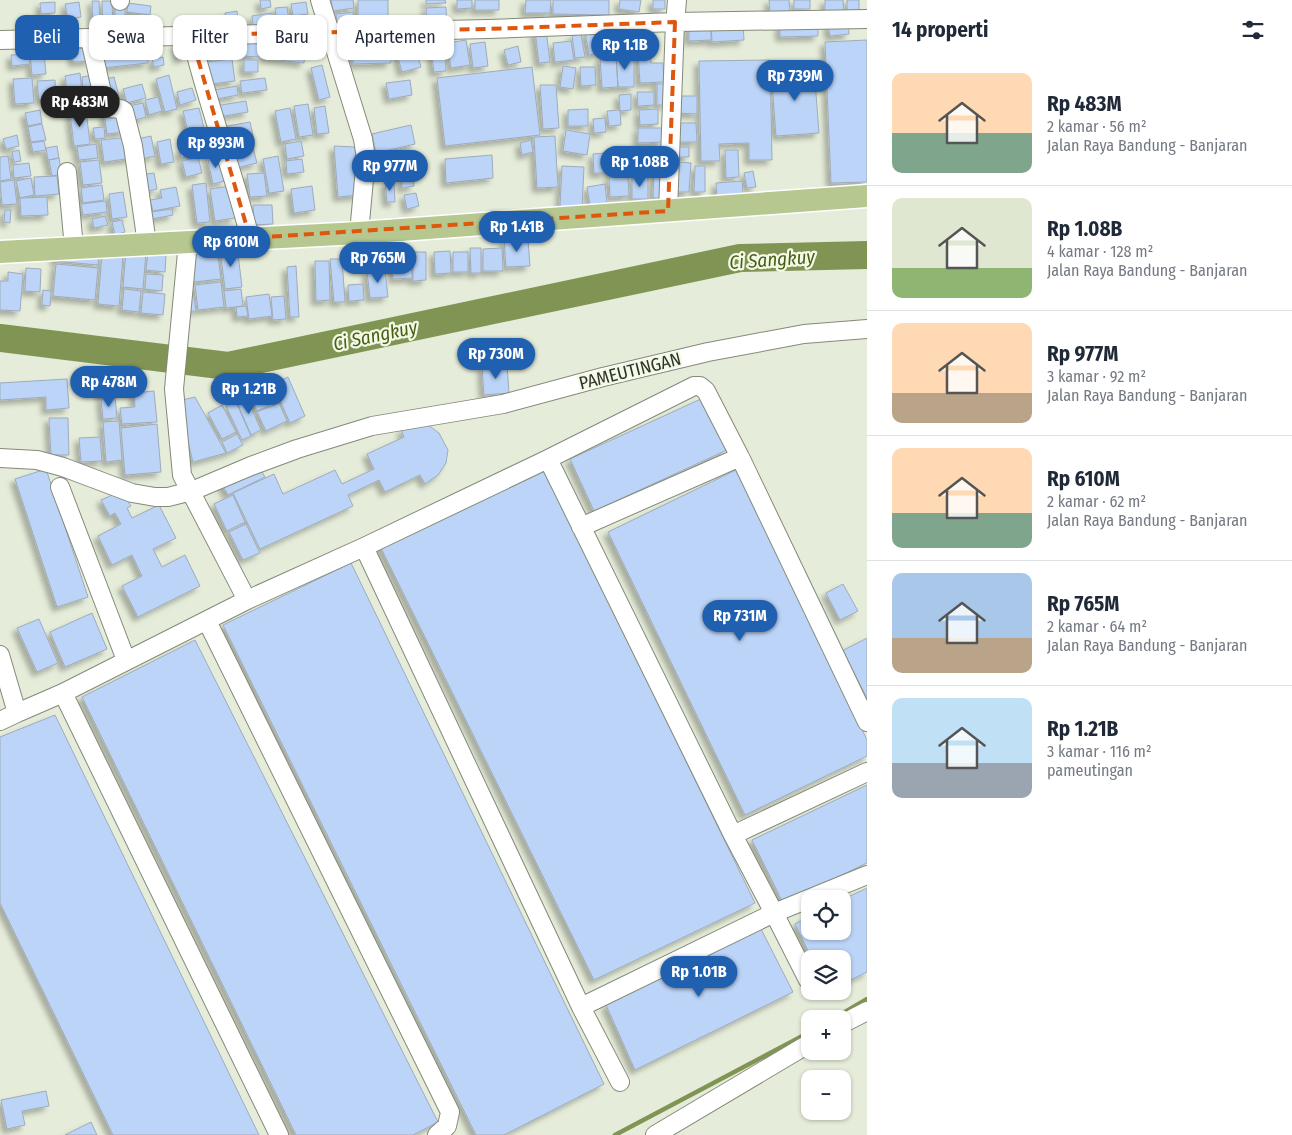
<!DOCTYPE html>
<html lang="id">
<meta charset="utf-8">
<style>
body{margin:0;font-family:"Fira Sans Condensed",sans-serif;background:#f6f6f7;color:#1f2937;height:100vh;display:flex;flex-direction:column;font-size:19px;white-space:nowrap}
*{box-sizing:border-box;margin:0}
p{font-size:16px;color:#747a83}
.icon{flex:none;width:28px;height:28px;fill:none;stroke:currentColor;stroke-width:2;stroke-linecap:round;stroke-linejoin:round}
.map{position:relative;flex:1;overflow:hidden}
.drawer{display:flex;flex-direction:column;background:#fff;width:425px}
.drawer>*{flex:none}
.guide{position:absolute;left:15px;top:15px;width:475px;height:45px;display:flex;gap:10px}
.fabs{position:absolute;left:801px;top:890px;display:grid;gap:10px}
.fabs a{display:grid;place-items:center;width:50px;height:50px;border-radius:10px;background:#fff;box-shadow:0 1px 4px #0004;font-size:25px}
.price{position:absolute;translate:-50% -42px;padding:0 11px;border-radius:18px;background:#2060b1;color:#fff;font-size:16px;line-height:32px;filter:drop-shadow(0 1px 2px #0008)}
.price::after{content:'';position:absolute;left:50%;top:30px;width:15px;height:11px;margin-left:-8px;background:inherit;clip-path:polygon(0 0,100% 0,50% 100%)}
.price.selected{background:#222;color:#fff}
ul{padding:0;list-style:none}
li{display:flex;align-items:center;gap:15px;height:125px;padding:0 25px}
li+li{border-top:1px solid #e0e1e3}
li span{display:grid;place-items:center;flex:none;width:140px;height:100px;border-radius:10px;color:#555}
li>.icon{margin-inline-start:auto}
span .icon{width:60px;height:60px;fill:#fffc;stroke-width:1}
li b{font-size:21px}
h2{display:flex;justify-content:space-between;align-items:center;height:60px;padding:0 25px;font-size:21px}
.chip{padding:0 18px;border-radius:10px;background:#fff;box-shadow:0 1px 4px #0004;font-size:18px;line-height:45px}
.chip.selected{background:#2060b1;color:#fff}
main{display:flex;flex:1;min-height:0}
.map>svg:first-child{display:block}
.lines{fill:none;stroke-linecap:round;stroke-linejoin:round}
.stream{stroke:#809554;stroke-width:4.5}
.river{stroke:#809554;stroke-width:28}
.building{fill:#bbd4f7;stroke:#9fabbb;filter:url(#shadow)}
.minor-casing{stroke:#848a79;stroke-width:20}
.major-casing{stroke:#fff;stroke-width:25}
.minor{stroke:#fff;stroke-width:18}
.major{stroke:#b6c790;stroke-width:22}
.marked{fill:none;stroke:#df570e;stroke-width:4;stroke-dasharray:10 6;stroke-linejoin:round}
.labels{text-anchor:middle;stroke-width:4.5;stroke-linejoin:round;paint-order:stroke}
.street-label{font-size:18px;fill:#30332c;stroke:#f2fae6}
.water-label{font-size:19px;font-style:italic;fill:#495d15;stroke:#f2fae6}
</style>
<main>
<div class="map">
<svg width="867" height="1135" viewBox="0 0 867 1135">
<defs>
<filter id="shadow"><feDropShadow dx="-4.5" dy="4.5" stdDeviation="2.5" flood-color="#0004"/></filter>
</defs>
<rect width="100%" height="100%" fill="#e5ecd9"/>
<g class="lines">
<path class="stream" d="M833,1019L867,999
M615,1135L810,1032"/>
<path class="river" d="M0,338L228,366L740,258L867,255"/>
</g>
<path class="building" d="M260,0H270L271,7L261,9Z
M331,0H353L354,8L333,11Z
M358,0H388V23H358Z
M426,0H445L446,3L426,4Z
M457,0H472V8L457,9Z
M475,0H499V10H475Z
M526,0H551L550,13H525Z
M553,0H609V15L553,14Z
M620,0H641L639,12L619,9Z
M653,0H665V9H653Z
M769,0H789L790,12L770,14Z
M794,0H810V9H794Z
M825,0H843L844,12L825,13Z
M847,0H859V12H847Z
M92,1H99L100,25L93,26Z
M102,1H112L113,26L103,27Z
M55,2V13L41,14L40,3Z
M79,2L81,17L68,19L65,4Z
M306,2L308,14L293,16L291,4Z
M115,3H125V25H115Z
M128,3L151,6L150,15L127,12Z
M287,7L289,22L277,23L275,8Z
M446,7L447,25L427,26L426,8Z
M237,11L239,26L227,28L225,13Z
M353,12L355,24L337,26L336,14Z
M271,13L273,28L254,31L252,16Z
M848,22L849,34L830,36L828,24Z
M743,23L744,40L712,42L711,25Z
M818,23V36L780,37V24Z
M689,25H711V40L689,41Z
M546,30L550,62L539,63L535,31Z
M595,30L599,53L589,55L585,32Z
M581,34L585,57L575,58L572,35Z
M244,36L259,37V57L243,56Z
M352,36H390L391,63L353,64Z
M219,39L221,57L207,59L205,41Z
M466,40L470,65L451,68L447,43Z
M867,40V182L831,183L825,42Z
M265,41L306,46L304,63L263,58Z
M571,41L574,60L555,62L553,43Z
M183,42L186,57L178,59L175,44Z
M485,42L488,66L473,68L470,44Z
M415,46L421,67L402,72L396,51Z
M518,46L521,62L508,65L504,50Z
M90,48V61L73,62V49Z
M444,48L446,71L434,72L431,49Z
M147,49L148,63L101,68L99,54Z
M650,50L651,63H663L664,82L640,83L638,51Z
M44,53L46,74L32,75L30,54Z
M29,54L30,64L12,66L11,55Z
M616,56L618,87L602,88L600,57Z
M616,56H634V87H618Z
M163,57L164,65L154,67L152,59Z
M232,59L235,81L211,84L207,62Z
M244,60H258V72H244Z
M770,60L772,160H749V143L719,144L720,161H701L699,61Z
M322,65L330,97L319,100L311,68Z
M563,66L576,68L573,89L560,87Z
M532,67L540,135L445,146L437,78Z
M580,67H595L596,85L581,86Z
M814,67L819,133L776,136L771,70Z
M80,73L84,110L70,111L65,76Z
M94,75L95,88L83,90L82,77Z
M169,75L177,109L165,112L156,79Z
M114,77L120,100L106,103L101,80Z
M32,78L34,103L15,104L13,79Z
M265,78L267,90L242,93L240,81Z
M55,80L56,99L39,100L37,81Z
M410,80L412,95L389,99L386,83Z
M142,84L146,98L127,103L123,89Z
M657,84H666V105H657Z
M540,85H556L559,128L543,129Z
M237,86L238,95L211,100L209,91Z
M192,88L196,100L180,105L177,92Z
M99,89L102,109L89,111L87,91Z
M637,92H654V105L638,106Z
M631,94V110L620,111L619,95Z
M677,96H697V114L677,113Z
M158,97L162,111L149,115L145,100Z
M246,101L248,112L218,117L215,106Z
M143,103L146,117L132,121L128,106Z
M308,104L313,135L299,137L294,106Z
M325,106L329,133L317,134L314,108Z
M199,108L205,132L189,136L183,111Z
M290,108L296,139L281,142L275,111Z
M122,109L125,132L107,134L104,112Z
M588,109V126H568V110Z
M658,109V124L640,125L639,110Z
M40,110L42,123L28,126L25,113Z
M86,110L90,144L74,146L70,112Z
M620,110L621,125L609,126L607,111Z
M605,118L606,132L594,133L593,119Z
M250,122L254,140L225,145L222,127Z
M675,123H696L697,142H676Z
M42,124L46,140L31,142L28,127Z
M411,125L415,144L376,153L372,134Z
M104,127L105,138L95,139L93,128Z
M638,128H663V142L638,143Z
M566,130L590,134L587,155L563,151Z
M210,133L214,149L181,158L179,150L189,147L187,140Z
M17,135L19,146L6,149L3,139Z
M151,136L155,156L137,160L133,140Z
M555,136L558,187L537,188L534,137Z
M130,137L133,158L104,162L101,140Z
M170,139L174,162L161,164L157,142Z
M531,140L533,152L522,155L520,143Z
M44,141L46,150L33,152L31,143Z
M301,141L304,156L287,159L285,144Z
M96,144L98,158L79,160L77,147Z
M252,144L257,163L236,168L231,149Z
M57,146L59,158L48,160L46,148Z
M334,146L355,147L359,195L338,197Z
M674,147H689V157H674Z
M19,150L21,161L14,162L12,152Z
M725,150H738L739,177L726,178Z
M605,153L606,173H594L593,154Z
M219,154L225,181L213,184L207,156Z
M634,154H651V170H634Z
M492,155L493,178L446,183L445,159Z
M8,156L11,179L0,181V157Z
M278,156L284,191L269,193L263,159Z
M198,157L202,173L186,177L182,161Z
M609,157H622V174H609Z
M59,158L62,174L52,176L49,160Z
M302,159L304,172L287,174L286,161Z
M99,160L102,183L83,185L80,162Z
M677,162L691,163L689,192H676Z
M29,163L31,176L14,178L13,165Z
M562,166L584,167L582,209L560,207Z
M695,166H705V192H694Z
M753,171L756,187L747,188L744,173Z
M154,173L157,189L149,191L146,174Z
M264,173L267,196L250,197L247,174Z
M654,173L667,174L666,198H653Z
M57,176L59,194L35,196L34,177Z
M632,176H648V199H632Z
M413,177L414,186L402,188L401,178Z
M609,177H628L629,196L610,197Z
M31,178L34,195L20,198L16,181Z
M14,180L17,204L2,205L0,182Z
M394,181L395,202H387L385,182Z
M742,181L743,195L717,197L716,183Z
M206,183L210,222L197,223L192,185Z
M605,184L607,203L590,205L587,187Z
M102,185L104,200L83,203L81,188Z
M230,186L235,218L215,221L210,189Z
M312,186L315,210L294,213L291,189Z
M176,187L180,206L153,211L150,200L162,198L160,190Z
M123,192L127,217L112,219L109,194Z
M416,193L419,206L407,209L404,195Z
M47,197L48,215L21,216L20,198Z
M106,201L107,212L83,215L81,204Z
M253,205H272L273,224L254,225Z
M172,209L173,215L152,219L151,212Z
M5,210H11L10,223L4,222Z
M105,216L108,225L94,228L92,219Z
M122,220L125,232L115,235L112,222Z
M528,239L530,266L506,267L504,240Z
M237,246L242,287L225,289L220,249Z
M470,248H481V273H471Z
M502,248L503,271H483V249Z
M217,249L221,279L194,282L190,253Z
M411,250L412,278L393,279L392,251Z
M126,251L146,253L143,289L123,287Z
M450,251L451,273L435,274L434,252Z
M99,252L98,265L55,261V253Z
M148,252L166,254L165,272L146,270Z
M413,252H426V280L413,281Z
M453,252H468V272H453Z
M102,254L123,256L119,306L98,304Z
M330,259H342L345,302H334Z
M315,261H329L330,300L316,301Z
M56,264L98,268L95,300L53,296Z
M296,266L299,317H290L287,267Z
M26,268L41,269L40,292L25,291Z
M385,269L388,297L370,298L367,271Z
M8,272L23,274L20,311L0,310V281H8Z
M146,274L163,275L162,291L145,289Z
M221,282L224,307L198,310L195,285Z
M363,284L364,300L349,301L348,285Z
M124,289L141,291L139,312L122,310Z
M241,289L243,306L226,308L224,291Z
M43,290L51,291L50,306L42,305Z
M143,292L165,294L163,315L141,313Z
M269,294L272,316L249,319L246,297Z
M284,296L286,319L273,320L271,297Z
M194,297L196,311L184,312V299Z
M246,306L248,316L237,317L236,307Z
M507,364L509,393L484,395L482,366Z
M288,377L305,416L290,423L273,384Z
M67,379L69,408L46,410V397L0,400V383Z
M114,381L115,395L100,396L99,382Z
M264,390L270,405L257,411L250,396Z
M154,391L157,422L122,424L120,408L135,407L134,393Z
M246,396L261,430L251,435L236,400Z
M115,397L117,418L103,419L101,398Z
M195,397L226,453L193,462L178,401Z
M703,398L727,450L594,511L570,459Z
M236,402L251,436L242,440L226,406Z
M279,403L287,421L266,431L257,412Z
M222,405L236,432L222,439L208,413Z
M49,418H68L69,455H51Z
M119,421L122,460L106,462L103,422Z
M157,424L161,472L125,475L121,428Z
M427,424L439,433L448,450L446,463L438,475L425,484L420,475L385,492L379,480L348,495L353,506L260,549L233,493L274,474L283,494L335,470L342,484L374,469L367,454L404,437L401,430Z
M237,434L243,445L227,453L222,442Z
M100,437L102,461L81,462L79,438Z
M258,465L265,477L228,495L220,481Z
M542,465L755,903L594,980L379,544Z
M46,469L88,597L57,607L15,479Z
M736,470L867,740V756L745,815L608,532Z
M122,491L131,506L127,508L132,518L159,505L176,538L153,549L162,567L185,555L200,586L138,617L122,586L142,576L132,555L112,565L98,536L121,524L115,513L110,516L101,500Z
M233,495L245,522L227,531L214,504Z
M246,524L260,553L243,560L229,532Z
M351,563L604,1084L504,1135H476L223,625Z
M843,584L858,611L840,620L826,593Z
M92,613L107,649L65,667L50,632Z
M39,619L58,663L37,672L17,628Z
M867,638V698L842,651Z
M195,640L438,1122L413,1135H296L82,697Z
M55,715L259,1135H113L0,903V737Z
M867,785V863L783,903L752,840Z
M867,888V972L842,984V959H812L795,924L810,916V931H842V900Z
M759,925L793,992L635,1070L606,1005Z
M46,1091L49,1106L22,1111L25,1125L7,1129L1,1100Z
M91,1122L97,1135H65Z"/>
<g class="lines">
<defs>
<path id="minor" d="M120,0V1
M320,0L363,139L366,158L359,233
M191,35C207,104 233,170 250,238
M90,39L105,106C111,111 119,106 124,111L133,146L147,244
M0,40L488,29L675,22L867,19
M67,172L74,248
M668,211L675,22V25L677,0
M0,458L37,460L63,467L132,493L155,497H168L192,491L251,466L297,449L372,426L503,404L603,377L708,352L804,334L867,329
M548,459L694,386H700L706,391L740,457L867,722
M60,487L126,660
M581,527L740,457
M364,547L581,1007
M247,600L364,547L548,459L733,835L774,913L581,1007L620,1082
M207,621L450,1112L447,1126L437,1135
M0,655L17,713L63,693L247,600L182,475L174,389L188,242
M63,693L279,1135
M0,721L17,713
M733,835L867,772
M808,980L774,913L867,875
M842,1024L867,1011
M655,1135L810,1043"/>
<path id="major" d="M0,252L359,233L867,196"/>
</defs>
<use href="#minor" class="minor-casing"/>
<use href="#major" class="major-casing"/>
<use href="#minor" class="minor"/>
<use href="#major" class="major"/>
</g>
<path class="marked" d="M675,22L668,211L250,238L191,35L488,29Z"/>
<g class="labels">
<g class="street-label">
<text transform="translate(630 371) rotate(-14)" y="6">PAMEUTINGAN</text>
</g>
<g class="water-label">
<text transform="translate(772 259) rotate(-4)" y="7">Ci Sangkuy</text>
<text transform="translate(375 335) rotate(-12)" y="7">Ci Sangkuy</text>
</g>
</g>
</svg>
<div class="fabs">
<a><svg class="icon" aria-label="locate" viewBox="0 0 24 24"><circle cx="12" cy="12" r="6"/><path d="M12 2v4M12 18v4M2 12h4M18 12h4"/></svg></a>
<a><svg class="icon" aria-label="layers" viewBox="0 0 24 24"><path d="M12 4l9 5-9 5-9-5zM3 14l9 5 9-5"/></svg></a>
<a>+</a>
<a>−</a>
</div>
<b class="price" style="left:625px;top:71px">Rp 1.1B</b>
<b class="price" style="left:795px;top:102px">Rp 739M</b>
<b class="price selected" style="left:80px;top:128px">Rp 483M</b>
<b class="price" style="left:216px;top:169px">Rp 893M</b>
<b class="price" style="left:640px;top:188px">Rp 1.08B</b>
<b class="price" style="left:390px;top:192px">Rp 977M</b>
<b class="price" style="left:517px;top:253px">Rp 1.41B</b>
<b class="price" style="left:231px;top:268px">Rp 610M</b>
<b class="price" style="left:378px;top:284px">Rp 765M</b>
<b class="price" style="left:496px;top:380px">Rp 730M</b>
<b class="price" style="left:109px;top:408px">Rp 478M</b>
<b class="price" style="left:249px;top:415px">Rp 1.21B</b>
<b class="price" style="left:740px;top:642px">Rp 731M</b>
<b class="price" style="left:699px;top:998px">Rp 1.01B</b>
<div class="guide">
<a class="chip selected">Beli</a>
<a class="chip">Sewa</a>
<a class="chip">Filter</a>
<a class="chip">Baru</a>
<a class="chip">Apartemen</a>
</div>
</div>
<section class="drawer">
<h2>14 properti<svg class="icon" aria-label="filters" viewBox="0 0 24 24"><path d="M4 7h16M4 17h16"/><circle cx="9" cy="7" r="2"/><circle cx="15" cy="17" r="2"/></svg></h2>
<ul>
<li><span style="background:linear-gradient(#ffd9b3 60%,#7fa58c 0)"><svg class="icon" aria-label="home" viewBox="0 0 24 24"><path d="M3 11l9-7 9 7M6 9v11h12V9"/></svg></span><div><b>Rp 483M</b><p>2 kamar · 56 m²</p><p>Jalan Raya Bandung - Banjaran</p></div></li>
<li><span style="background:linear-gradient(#dfe7d0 70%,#8fb573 0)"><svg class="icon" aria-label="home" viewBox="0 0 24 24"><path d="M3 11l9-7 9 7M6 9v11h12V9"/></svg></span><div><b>Rp 1.08B</b><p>4 kamar · 128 m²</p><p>Jalan Raya Bandung - Banjaran</p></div></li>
<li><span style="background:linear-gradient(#ffd9b3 70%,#b9a48a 0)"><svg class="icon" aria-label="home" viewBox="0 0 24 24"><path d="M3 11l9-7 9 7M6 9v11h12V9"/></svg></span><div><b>Rp 977M</b><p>3 kamar · 92 m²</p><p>Jalan Raya Bandung - Banjaran</p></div></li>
<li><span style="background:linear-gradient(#ffd9b3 65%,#7fa58c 0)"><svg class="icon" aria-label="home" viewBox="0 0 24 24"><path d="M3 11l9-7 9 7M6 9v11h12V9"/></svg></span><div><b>Rp 610M</b><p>2 kamar · 62 m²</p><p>Jalan Raya Bandung - Banjaran</p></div></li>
<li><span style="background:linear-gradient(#a9c7e8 65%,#b9a48a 0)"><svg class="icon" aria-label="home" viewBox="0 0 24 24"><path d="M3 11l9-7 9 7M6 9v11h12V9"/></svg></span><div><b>Rp 765M</b><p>2 kamar · 64 m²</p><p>Jalan Raya Bandung - Banjaran</p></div></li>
<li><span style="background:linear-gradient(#bfe0f5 65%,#9aa5b1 0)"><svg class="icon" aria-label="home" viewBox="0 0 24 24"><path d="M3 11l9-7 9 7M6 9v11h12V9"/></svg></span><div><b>Rp 1.21B</b><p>3 kamar · 116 m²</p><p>pameutingan</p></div></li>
</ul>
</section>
</main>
